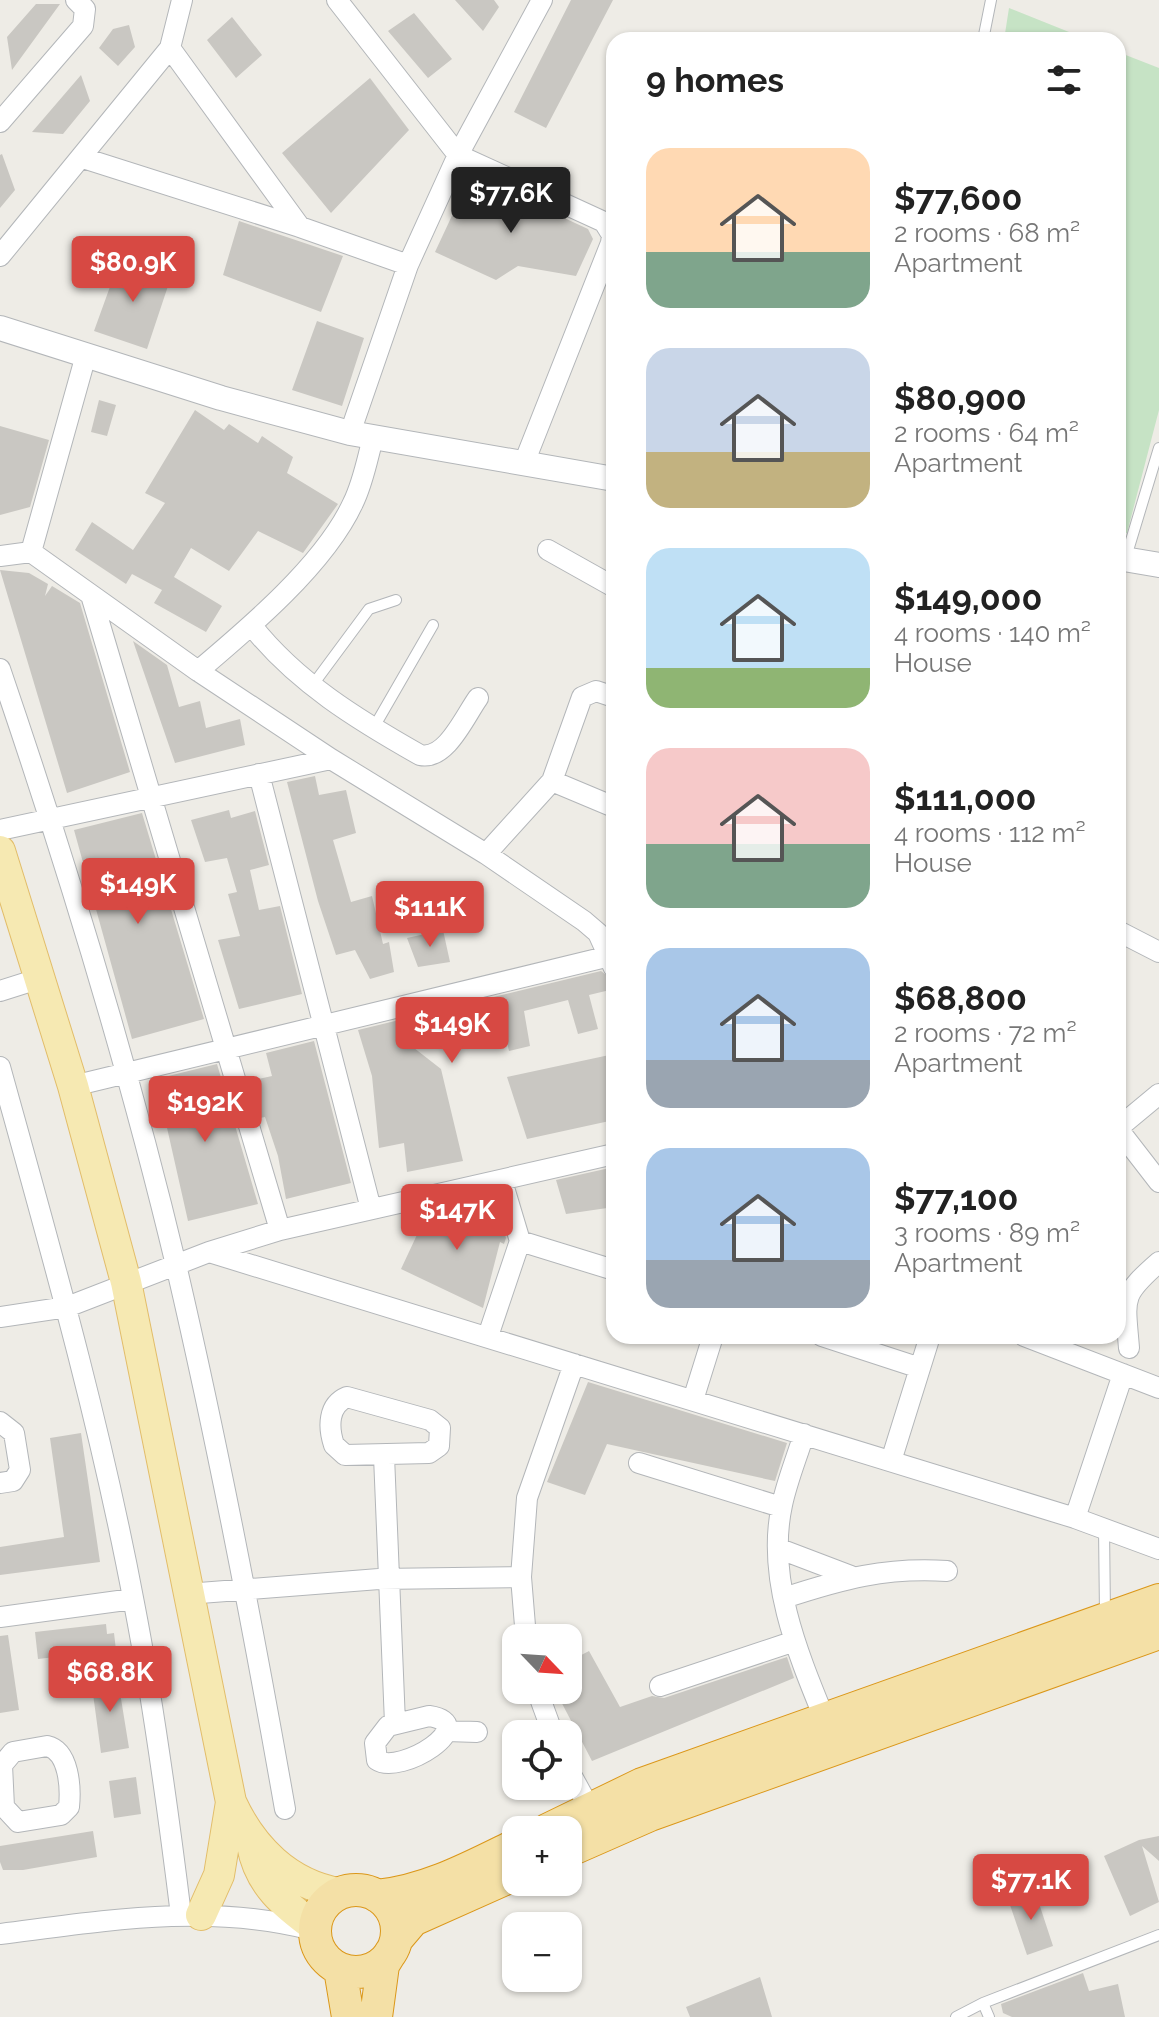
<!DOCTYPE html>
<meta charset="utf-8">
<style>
body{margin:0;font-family:Raleway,sans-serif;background:#f2f2f2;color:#222;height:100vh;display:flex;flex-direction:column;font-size:30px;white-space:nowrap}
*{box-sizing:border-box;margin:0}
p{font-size:26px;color:#767676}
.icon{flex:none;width:44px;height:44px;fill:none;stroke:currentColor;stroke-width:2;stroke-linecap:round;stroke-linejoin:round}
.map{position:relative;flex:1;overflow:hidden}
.side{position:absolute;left:606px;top:32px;width:520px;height:1312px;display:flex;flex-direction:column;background:#fff;border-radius:24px;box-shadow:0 2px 6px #0004}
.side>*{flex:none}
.needle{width:52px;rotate:115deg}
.fabs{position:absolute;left:502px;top:1624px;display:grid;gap:16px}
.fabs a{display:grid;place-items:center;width:80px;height:80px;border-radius:16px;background:#fff;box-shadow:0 2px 6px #0004;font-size:40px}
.price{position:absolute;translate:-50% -68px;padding:0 18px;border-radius:8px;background:#d74943;color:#fff;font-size:26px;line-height:52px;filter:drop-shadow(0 2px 4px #0008)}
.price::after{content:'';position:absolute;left:50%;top:48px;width:24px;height:18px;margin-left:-12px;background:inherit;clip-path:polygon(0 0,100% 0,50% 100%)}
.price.on{background:#222;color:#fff}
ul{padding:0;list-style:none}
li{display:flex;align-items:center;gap:24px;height:200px;padding:0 40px}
li span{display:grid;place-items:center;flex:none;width:224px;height:160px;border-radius:24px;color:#555}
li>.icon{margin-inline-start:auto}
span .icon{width:96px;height:96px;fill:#fffc;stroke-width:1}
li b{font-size:34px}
h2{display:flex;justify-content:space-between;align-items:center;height:96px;padding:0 40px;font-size:34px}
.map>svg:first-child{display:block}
.green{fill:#c6e3c5}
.building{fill:#c9c7c2}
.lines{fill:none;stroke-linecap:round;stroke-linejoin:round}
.service-casing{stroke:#b3b6b9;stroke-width:12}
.minor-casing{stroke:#b3b6b9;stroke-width:22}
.tertiary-casing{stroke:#b3b6b9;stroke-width:26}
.primary-casing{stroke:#e2bd6a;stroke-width:32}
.trunk-casing{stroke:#db9719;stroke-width:34}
.service{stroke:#fff;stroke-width:10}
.minor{stroke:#fff;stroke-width:20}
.tertiary{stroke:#fff;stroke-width:24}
.primary{stroke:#f6e9b2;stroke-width:30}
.trunk{stroke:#f4e0a6;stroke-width:32}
</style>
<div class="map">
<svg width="1159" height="2017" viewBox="0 0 1159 2017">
<rect width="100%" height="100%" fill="#eeece6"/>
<path class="green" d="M1009,8L1089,40H1004Z
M1118,52L1159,68V410L1127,533L1118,532Z"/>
<path class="building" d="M455,0H494L499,7L483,31Z
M571,0H613L546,128L514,112Z
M36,4H60L12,70L7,37Z
M414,13L452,59L428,78L388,31Z
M232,17L262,55L236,78L207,40Z
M129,25L135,47L118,66L99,48L113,29Z
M81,75L90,101L63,134L32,132Z
M370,78L409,130L331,213L282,153Z
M2,154L15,190L0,208V155Z
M471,175L588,229L593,239L576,276L518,266L496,280L435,252Z
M239,221L343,256L321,312L223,275Z
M120,259L171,277L147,349L94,331Z
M317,321L364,338L342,406L292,390Z
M99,400L116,405L107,436L91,432Z
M195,410L224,430L229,424L258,443L262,436L293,457L287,473L338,504L303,553L258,531L229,571L191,548L174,577L222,606L206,632L154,603L162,590L132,574L126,584L75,550L92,522L133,550L165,503L145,493Z
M0,426L49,440L30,507L0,515Z
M0,570L29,573L48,584L45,596L52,586L80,603L130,772L67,793Z
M133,641L167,665L179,707L200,701L206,728L240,719L245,745L175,763Z
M315,776L319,795L346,790L356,833L333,840L351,902L372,896L383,944L389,942L394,972L370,979L355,950L336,955L318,901L287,782Z
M229,810L231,818L255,811L269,865L250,870L259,910L280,906L302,994L239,1009L218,940L240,936L228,894L237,892L227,858L205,862L191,820Z
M142,813L204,1019L132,1039L74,830Z
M443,930L450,962L418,967L407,938Z
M601,971L614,981V989L589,995L598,1029L578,1034L568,1000L524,1011L530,1046L509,1051L500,1014L400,1037L441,1069L463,1161L407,1172L404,1143L379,1148L372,1076L358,1030Z
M314,1041L351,1183L286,1199L278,1156L265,1117L260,1118L249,1081L272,1076L266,1053Z
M614,1054V1120L527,1139L507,1077Z
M217,1064L258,1204L188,1221L156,1079Z
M614,1167V1207L566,1214L556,1180Z
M449,1205L482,1221L488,1208L498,1213L506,1238L504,1244L500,1242L483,1308L401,1269L429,1209Z
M588,1382L787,1443L775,1481L607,1444L585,1495L547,1482Z
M81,1433L100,1562L0,1575V1547L64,1537L50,1438Z
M106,1624L107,1634L114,1633L116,1650L38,1659L35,1632Z
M8,1635L19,1710L0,1713V1636Z
M589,1651L620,1707L652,1696L664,1698L787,1657L794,1678L592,1761L555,1690H568V1662Z
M117,1674L129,1748L101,1753L91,1679Z
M136,1777L141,1814L114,1818L109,1781Z
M93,1831L97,1857L23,1870H3L0,1862V1846Z
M1159,1836V1861L1142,1846L1159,1902L1130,1916L1104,1856L1139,1840Z
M1033,1885L1053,1946L1027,1955L1009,1902Z
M1083,1973L1089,1991L1118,1984L1125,2017H1012L1003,2013L1001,2004Z
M760,1977L772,2017H690L686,2007Z"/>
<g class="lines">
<defs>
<path id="service" d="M983,40L991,0
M1126,557L1159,448
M312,686L369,609L396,600
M373,729L433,625
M1104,1528L1105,1615
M983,2003L989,2017
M956,2017L983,2003L1159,1935"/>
<path id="minor" d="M337,0L458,155L604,222L612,235L611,243L524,463
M170,48L300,227
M0,122L83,26L85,9L76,0
M83,158L300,227L408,265
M0,256L170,48L182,0
M350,433L408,265L458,155L542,0
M548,550L614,587
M31,552L86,355
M0,556L31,552L198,671L331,759L486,854L584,921L598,933L614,968
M91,595L280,1230
M252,626C296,682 358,720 420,755C446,761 465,716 478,698
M0,669C67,865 128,1064 176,1265C218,1445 253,1627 285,1809
M198,671C249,628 325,564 353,503C363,483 367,460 373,438
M259,774L371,1209
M552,781L614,807
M0,830L331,759
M486,854L552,781L582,697L596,691L614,697
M1118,931L1159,952
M0,991L41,978
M0,1067C49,1244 100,1422 134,1603C154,1706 168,1810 181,1915
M73,1086L614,955
M1118,1128L1159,1094
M1118,1129L1159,1182
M520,1241L614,1270
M209,1252L280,1230L614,1154
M0,1317L67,1307L209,1252L1075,1518L1159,1549
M488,1336L520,1241L502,1181
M822,1336L920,1368
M1024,1336L1159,1388
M1129,1348C1125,1298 1120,1296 1159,1262
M347,1397L430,1420L440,1428L439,1446L429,1453L345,1455L334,1445C328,1427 328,1405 347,1397Z
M693,1400L713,1336
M0,1422L14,1433L20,1470L13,1481L0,1483
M804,1434C797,1457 787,1481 782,1505C766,1578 798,1654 825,1720
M384,1456L395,1723
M891,1461L930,1336
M639,1463L781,1507
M1075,1518L1123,1374
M780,1549L851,1576
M187,1594L379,1579L521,1577
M784,1598C842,1579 885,1567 947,1571
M0,1617L133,1599
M526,1638L521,1577L527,1498L574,1364
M660,1686L792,1642
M537,1690L553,1734
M429,1716C483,1724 400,1776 377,1760L375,1743L388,1726Z
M447,1731L477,1732
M47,1746C69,1751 71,1787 69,1807L61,1815L18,1822L4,1807L2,1765L13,1752Z
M568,1769L590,1809
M0,1934C104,1921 206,1903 309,1929"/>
<path id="tertiary" d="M0,328L221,398L350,433L614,479
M1118,558L1159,565"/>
<path id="primary" d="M0,851L73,1086L126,1282L231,1802C252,1848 288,1884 339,1893
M252,1845C259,1885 285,1905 315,1927
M201,1915L219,1875L231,1802"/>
<path id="trunk" d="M547,1830L642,1784L1159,1600
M568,1851L650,1815L1159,1633
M315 1931a41 41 0 1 1 82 0a41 41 0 1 1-82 0Z
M377,1896C427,1891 471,1867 516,1845
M396,1940L413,1920L516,1874
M340,1969L348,2017
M376,2017L383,1965L391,1952"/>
</defs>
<use href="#service" class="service-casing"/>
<use href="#minor" class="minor-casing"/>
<use href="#tertiary" class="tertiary-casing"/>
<use href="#primary" class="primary-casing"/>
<use href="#trunk" class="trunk-casing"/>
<use href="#service" class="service"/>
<use href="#minor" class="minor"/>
<use href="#tertiary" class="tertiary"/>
<use href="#primary" class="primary"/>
<use href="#trunk" class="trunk"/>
</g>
</svg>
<div class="fabs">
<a><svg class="needle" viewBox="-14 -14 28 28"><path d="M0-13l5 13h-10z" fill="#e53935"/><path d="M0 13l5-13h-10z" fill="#767676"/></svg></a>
<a><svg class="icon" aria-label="locate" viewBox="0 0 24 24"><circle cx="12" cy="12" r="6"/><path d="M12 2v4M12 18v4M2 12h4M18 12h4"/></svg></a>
<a>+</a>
<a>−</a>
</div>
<b class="price on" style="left:511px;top:235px">$77.6K</b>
<b class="price" style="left:133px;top:304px">$80.9K</b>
<b class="price" style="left:138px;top:926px">$149K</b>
<b class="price" style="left:430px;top:949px">$111K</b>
<b class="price" style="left:452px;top:1065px">$149K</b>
<b class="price" style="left:205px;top:1144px">$192K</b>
<b class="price" style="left:457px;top:1252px">$147K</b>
<b class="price" style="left:110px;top:1714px">$68.8K</b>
<b class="price" style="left:1031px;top:1922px">$77.1K</b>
<section class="side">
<h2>9 homes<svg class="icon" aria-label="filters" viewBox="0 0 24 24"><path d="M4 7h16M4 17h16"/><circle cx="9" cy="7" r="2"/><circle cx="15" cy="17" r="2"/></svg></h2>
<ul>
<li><span style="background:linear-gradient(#ffd9b3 65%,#7fa58c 0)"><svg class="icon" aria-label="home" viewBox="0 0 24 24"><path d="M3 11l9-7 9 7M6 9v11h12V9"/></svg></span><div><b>$77,600</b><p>2 rooms · 68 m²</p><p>Apartment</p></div></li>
<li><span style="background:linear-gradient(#c9d6e8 65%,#c2b280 0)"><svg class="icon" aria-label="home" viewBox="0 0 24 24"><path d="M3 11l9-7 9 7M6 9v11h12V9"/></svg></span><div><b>$80,900</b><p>2 rooms · 64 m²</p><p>Apartment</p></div></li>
<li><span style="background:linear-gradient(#bfe0f5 75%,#8fb573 0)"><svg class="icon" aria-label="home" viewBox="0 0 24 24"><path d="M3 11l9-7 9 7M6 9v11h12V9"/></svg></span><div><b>$149,000</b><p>4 rooms · 140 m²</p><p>House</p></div></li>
<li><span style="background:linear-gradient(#f6c9c9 60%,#7fa58c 0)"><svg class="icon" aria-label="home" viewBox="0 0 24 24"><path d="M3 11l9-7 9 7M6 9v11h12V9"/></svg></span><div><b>$111,000</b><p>4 rooms · 112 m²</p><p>House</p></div></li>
<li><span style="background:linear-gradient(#a9c7e8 70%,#9aa5b1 0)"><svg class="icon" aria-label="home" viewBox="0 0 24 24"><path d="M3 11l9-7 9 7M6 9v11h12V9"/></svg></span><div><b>$68,800</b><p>2 rooms · 72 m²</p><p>Apartment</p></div></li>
<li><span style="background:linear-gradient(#a9c7e8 70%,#9aa5b1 0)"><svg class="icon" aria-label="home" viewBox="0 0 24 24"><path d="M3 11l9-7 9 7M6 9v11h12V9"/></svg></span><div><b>$77,100</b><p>3 rooms · 89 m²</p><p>Apartment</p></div></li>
</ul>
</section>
</div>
